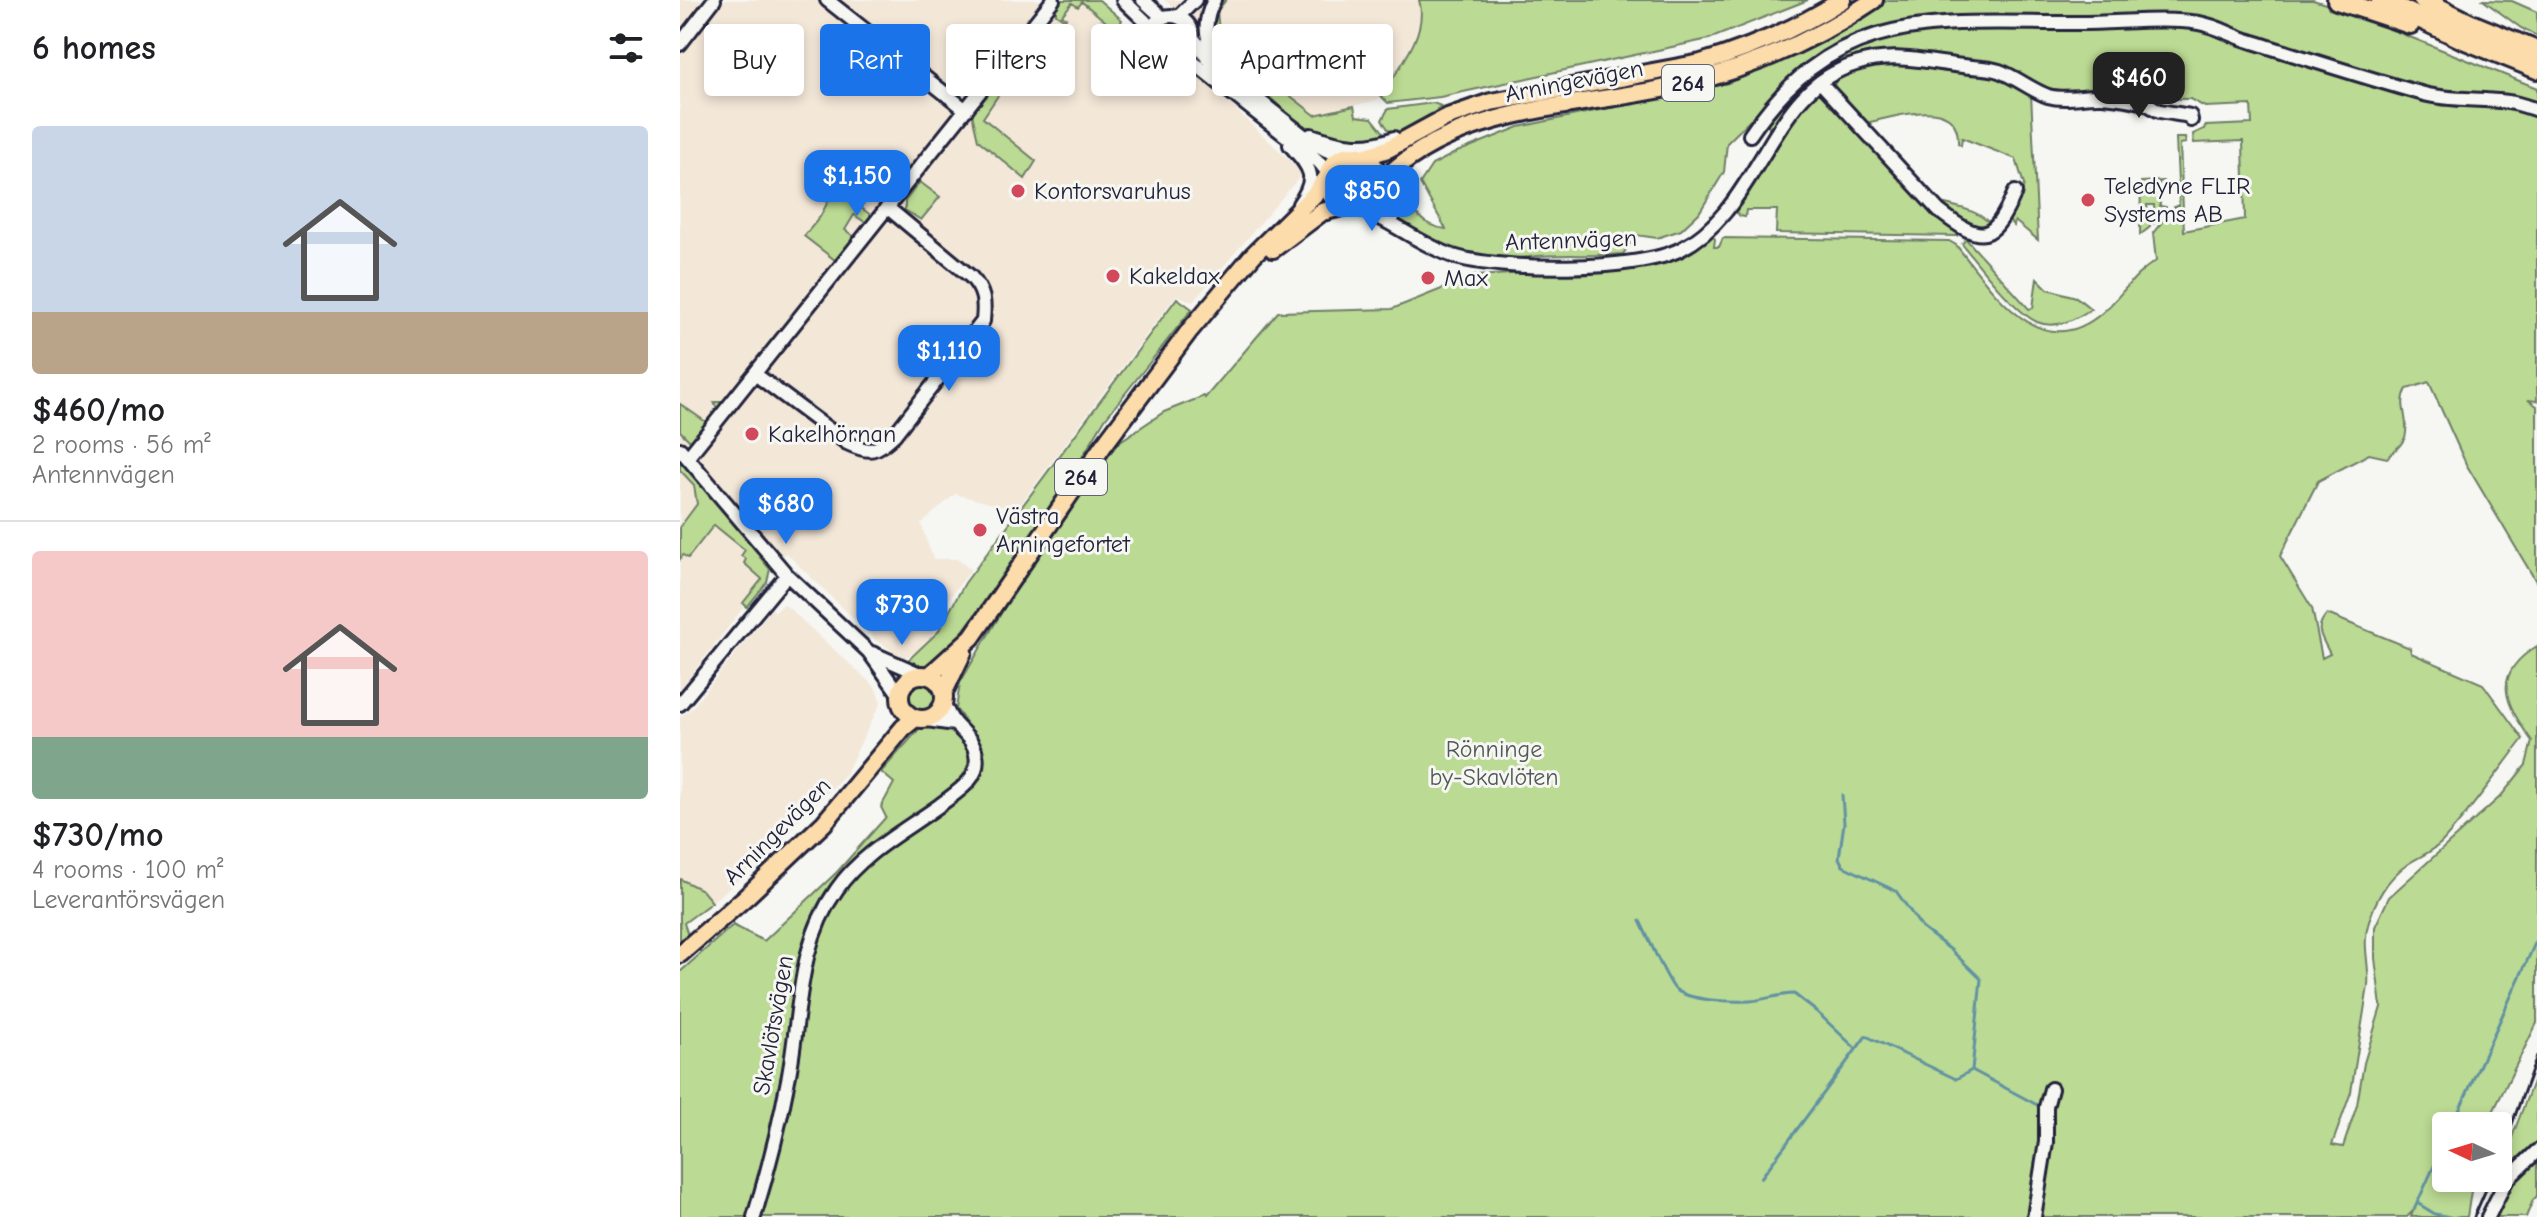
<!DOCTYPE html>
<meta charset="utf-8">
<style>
body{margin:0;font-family:"Comic Neue",sans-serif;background:#f2f2f2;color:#202124;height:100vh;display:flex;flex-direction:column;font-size:30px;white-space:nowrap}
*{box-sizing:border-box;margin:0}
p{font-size:26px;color:#757577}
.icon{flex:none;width:44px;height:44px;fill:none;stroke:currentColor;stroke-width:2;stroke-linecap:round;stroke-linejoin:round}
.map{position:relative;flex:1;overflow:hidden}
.side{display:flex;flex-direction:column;background:#fff;width:680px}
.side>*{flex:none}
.guide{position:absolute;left:24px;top:24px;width:760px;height:72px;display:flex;gap:16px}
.needle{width:52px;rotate:274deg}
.tools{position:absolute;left:1752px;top:1112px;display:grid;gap:16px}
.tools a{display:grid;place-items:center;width:80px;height:80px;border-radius:8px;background:#fff;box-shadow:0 4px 12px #0003;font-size:40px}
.price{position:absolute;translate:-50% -68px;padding:0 18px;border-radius:16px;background:#1a73e8;color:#fff;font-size:26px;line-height:52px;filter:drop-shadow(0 2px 4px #0008)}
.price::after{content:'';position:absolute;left:50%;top:48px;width:24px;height:18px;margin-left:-12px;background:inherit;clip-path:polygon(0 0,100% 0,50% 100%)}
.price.selected{background:#222;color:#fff}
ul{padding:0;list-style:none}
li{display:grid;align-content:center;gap:16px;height:424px;padding:0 32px}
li+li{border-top:2px solid #e0e0e0}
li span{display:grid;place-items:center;height:248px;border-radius:8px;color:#555}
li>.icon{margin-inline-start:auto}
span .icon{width:144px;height:144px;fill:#fffc;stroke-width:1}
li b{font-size:34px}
h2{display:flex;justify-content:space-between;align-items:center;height:96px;padding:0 32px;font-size:34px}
.pill{padding:0 28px;border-radius:8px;background:#fff;box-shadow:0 4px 12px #0003;font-size:28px;line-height:72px}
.pill.selected{background:#1a73e8;color:#fff}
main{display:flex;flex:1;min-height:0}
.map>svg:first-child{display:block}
.built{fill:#f3e7d8}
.green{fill:#bbda93;stroke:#6e7e67;stroke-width:2}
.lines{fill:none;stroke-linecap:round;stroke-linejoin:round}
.stream{stroke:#6292a2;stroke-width:3}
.minor-casing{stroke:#22223b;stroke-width:18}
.major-casing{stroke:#22223b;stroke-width:22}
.highway-casing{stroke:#22223b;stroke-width:24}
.minor{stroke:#f6f6f2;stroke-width:12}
.major{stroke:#fddcac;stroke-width:16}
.highway{stroke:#fddcac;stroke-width:18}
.rail{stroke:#22223b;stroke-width:3}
.poi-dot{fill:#d1495b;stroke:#f6f6f2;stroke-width:3}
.labels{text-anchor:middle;stroke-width:6;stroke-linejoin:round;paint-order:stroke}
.shield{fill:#f6f6f2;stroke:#626272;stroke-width:2}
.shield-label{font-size:22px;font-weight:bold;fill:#22223b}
.street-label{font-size:24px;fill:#22223b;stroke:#f6f6f2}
.poi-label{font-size:24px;fill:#22223b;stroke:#f6f6f2;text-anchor:start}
.park-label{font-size:24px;fill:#505955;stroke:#f6f6f2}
</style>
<main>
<section class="side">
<h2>6 homes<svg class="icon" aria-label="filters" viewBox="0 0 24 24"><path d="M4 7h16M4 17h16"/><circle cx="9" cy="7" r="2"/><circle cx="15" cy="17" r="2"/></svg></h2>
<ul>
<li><span style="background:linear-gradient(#c9d6e8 75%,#b9a48a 0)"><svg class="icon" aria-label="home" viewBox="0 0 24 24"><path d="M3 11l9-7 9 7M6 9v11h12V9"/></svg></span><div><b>$460/mo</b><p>2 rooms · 56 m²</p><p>Antennvägen</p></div></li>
<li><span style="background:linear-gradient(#f6c9c9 75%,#7fa58c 0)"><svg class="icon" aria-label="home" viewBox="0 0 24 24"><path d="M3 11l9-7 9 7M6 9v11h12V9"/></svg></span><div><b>$730/mo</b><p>4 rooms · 100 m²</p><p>Leverantörsvägen</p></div></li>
</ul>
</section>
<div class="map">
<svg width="1857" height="1217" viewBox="0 0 1857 1217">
<rect width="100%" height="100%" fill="#f6f6f2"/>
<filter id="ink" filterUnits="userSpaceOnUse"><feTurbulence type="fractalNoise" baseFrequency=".0125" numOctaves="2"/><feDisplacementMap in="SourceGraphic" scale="16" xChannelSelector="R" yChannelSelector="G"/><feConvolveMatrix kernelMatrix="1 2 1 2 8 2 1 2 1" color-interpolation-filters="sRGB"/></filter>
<g filter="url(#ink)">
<path class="built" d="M0,0H400L474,61L483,66L505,69L525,81L623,173L513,302L496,295L336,510L275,494L241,524L253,559H277L291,570L267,601L257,628L239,655L235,652L222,659L202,643L200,644L106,553L0,689Z
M484,0H739L742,11L733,45L701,96L697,100L635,115Z
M104,604L195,687L201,702L165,775L63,876L32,902L22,890L0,879V717L11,709L92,608L95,612Z"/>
<path class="green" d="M382,0H419L442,20L437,31L402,2L398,7L392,3L382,15L386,18L385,20L376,14V8Z
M541,0H546L537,11L540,41L635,115L674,106L676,116L692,118L708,138C692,142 680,141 664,139C615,131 596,101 562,71L557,74V68L553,64L550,66L535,48L540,41C531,29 533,11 541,0Z
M739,0H1128L1029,39L760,97L708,103L701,96C718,69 749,33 739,0Z
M1174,0H1183L1137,27L1049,66L800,116L771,127L728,149L725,144L771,122L805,110L997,74L1166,5Z
M1208,0H1633L1655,7L1857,88V401L1848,400L1857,406V583L1786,464L1749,382L1727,389C1718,404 1728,416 1726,433C1725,443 1714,451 1707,458L1689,454L1638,481L1600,556L1632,608L1642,658L1650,654C1642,637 1633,629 1647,614L1730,648L1731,653L1803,684L1843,739C1817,773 1792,809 1763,841C1753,852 1740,856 1728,864C1707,878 1694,902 1688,925C1682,945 1690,966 1688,986L1671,1092L1652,1145L1663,1147L1677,1105L1684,1063L1701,1007L1695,958V927L1709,897L1821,796L1846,765L1852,741C1825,703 1810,675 1857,646V1023L1806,1126H1766V1178H1793L1787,1217H1731L1733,1211L1727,1217H0V972L53,925L84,941L157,872L206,817L201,807L214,783L201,772L239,729L261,725L278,733L286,722L276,709L280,683L305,640L351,564L427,450L484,412L524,396L525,398L598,312L712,309L794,276L909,270L1021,242L1032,235L1035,239L1034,247H1039L1043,238L1269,241L1276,245C1312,289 1359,367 1422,313C1441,297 1453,274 1476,261L1473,233L1494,207L1499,205L1496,138H1505L1506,143L1500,144L1504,231L1565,219L1563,141L1514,143L1513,134L1524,129L1525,126L1572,124L1571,105L1525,107L1510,99L1459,98L1438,88L1418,86L1390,92L1369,90L1324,67L1242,54L1203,52L1163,62L1135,76L1115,92L1089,130L1087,115L1132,71L1223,25L1111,80L1047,143L1044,172L1019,213L1001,230L977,238L956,235L943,254C912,257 880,253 849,257C841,257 833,260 825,260C792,258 709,233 704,195L717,176C732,201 732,225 766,229L740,183L752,165L777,152L839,127L1048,83L1139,43Z
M1803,0L1832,1L1857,12V36L1841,28Z
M476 36a15 15 0 1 1 30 0a15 15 0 1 1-30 0Z
M1211,63L1274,73L1310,75L1323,78L1351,93L1358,240L1335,221L1334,226L1328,220L1336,207L1344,185L1336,159L1282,138L1281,145L1278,143C1280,95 1219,116 1190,122L1192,129L1187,130L1153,87L1158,77L1180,67Z
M326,72L331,76L303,118L356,161L345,179L298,140L292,114Z
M1138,92L1143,94L1278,229L1277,236L1096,233L1097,210H1066L1065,217L1060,216L1056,212L1058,207C1072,183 1114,99 1138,92Z
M753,103L761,106L757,109L756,113L738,125L712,135L702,120L708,109Z
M658 181a16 16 0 1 1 32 0a16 16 0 1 1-32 0Z
M1484,181L1479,182L1480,206L1486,207V210L1474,223V205H1467L1470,227L1460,235L1461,182Z
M240,182L260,197L241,220L225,210V201Z
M155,188L192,216L188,224L174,215L165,230L179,240L160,264L124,236L140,217Z
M1265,204C1281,208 1299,211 1310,224L1305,229L1289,228L1264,209Z
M1286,239L1349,309L1353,308L1357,278L1368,289L1396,297L1411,309C1396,319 1376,330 1357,322C1335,312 1298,264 1282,244Z
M497,298L512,309L425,419L389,479L301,607L273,644L244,666L225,663L258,632L285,583Z
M34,402H40L43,406L23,431L10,441L0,431V404L26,422L37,409Z
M0,461L80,554L79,556L90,569L87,582L67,607L63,603L82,579L64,563L66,559L61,556L65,550L34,525L8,558L3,555L0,559V527L17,504L14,485L0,470Z
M240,683L248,686L256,696L251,711C242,716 219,714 225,698C226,695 237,686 240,683Z
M0,879L22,890L32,902L4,923L9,938L0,944Z
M1857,1071V1147L1820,1185H1814Z
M1857,1157V1196L1853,1200L1846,1217H1815L1821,1195Z"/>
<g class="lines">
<path class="stream" d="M1162,795L1164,823L1159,858L1163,866L1216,891L1242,928L1271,950L1301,979L1292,1070L1359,1106L1360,1115
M960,921C967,935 987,981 995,989C1009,1001 1052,1002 1070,1001C1085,1000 1098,994 1114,994L1137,1012L1175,1048
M1772,1126L1857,939
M1081,1178L1186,1036L1276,1079L1292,1070
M1737,1203L1755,1214L1770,1217
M1734,1210L1766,1140"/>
<defs>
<path id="minor" d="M147,0L286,110
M443,0L465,21L470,31
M463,0L483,18
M534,0C519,30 528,45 547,69
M469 38a22 22 0 1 1 44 0a22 22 0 1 1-44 0Z
M498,17L515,0
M513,38L532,63L629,140L646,150L665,156
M0,44L34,0
M500,58L514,63C543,86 571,109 600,131C617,145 635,154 648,173
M1140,82L1259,211C1303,245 1313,242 1335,192
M631,135C660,145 685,150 714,138
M1070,135C1156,7 1256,23 1392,23C1432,24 1481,17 1519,23C1537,26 1553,36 1570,41C1628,59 1686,78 1744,94C1771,101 1801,98 1828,102C1838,103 1848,107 1857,110
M610,145C630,168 639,176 619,204
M695,194L712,219
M676,207C710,219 738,244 773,256C820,271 957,272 1001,249C1036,231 1057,198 1077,165C1104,122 1123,80 1176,64C1212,52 1246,62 1283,66C1295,68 1308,67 1319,71C1336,77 1351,90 1368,96C1386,101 1404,95 1422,96C1435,97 1452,99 1464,103C1470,104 1474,109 1480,111C1490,113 1500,114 1510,116L1511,120
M75,374L167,443C190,454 196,452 214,435L303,321C305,302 304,291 291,277L208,208
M0,449L107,575L189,652L219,694
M8,457L373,0
M192,653L242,675
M0,704L107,575
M247,720L275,724
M74,1217C88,1171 100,1123 109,1075C121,1011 117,945 157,889C182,853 224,831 260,805C269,798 280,791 288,782C295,774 298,764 296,754C294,741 284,734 276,725C270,719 267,711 264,704
M1354,1217L1366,1142V1107L1371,1089
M1808,1217L1826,1181L1857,1151"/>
<path id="major" d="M647 181a26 26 0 1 1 52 0a26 26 0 1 1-52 0Z
M684,157L708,149L765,118L811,102L1021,63C1071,48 1118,28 1162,0
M699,185C771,104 907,108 1005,84C1074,67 1136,40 1194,0
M593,249L642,212L666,206
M220 697a22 22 0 1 1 44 0a22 22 0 1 1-44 0Z
M249,676L292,637L423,446L510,330L573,255L635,194L647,177
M264,692L283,652
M0,954L67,896L144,823L223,728L234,719"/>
<path id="highway" d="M1657,0L1730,24
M1701,0L1783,39L1857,69
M1743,0L1789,23L1857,51"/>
</defs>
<use href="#minor" class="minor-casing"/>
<use href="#major" class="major-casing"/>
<use href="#highway" class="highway-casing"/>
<use href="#minor" class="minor"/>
<use href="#major" class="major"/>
<use href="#highway" class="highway"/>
<path class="rail" d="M1818,1162L1857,1056
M1794,1217L1811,1178"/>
</g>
</g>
<g class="poi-dot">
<circle cx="338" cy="191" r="8"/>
<circle cx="1408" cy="200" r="8"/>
<circle cx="433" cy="276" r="8"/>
<circle cx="748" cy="278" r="8"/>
<circle cx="72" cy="434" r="8"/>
<circle cx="300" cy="530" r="8"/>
</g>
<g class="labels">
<g class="shield">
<rect x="982" y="65" width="52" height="36" rx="6"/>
<rect x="375" y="459" width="52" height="36" rx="6"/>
</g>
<g class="shield-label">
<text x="1008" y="91">264</text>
<text x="401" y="485">264</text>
</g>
<g class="street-label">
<text transform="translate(894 81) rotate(-11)" y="8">Arningevägen</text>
<text transform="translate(891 240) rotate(-2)" y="8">Antennvägen</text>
<text transform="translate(97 831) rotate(-45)" y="8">Arningevägen</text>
<text transform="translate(93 1025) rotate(-80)" y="8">Skavlötsvägen</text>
</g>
<g class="poi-label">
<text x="1424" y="194">Teledyne FLIR<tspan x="1424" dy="28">Systems AB</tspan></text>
<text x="354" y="199">Kontorsvaruhus</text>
<text x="449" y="284">Kakeldax</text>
<text x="764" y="286">Max</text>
<text x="88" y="442">Kakelhörnan</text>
<text x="316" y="524">Västra<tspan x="316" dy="28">Arningefortet</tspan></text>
</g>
<g class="park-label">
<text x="814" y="757">Rönninge<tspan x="814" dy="28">by-Skavlöten</tspan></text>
</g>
</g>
</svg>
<div class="tools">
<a><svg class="needle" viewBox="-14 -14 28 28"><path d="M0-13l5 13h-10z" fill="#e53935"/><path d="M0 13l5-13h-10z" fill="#757577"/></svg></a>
</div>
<b class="price selected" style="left:1459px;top:120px">$460</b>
<b class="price" style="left:177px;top:218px">$1,150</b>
<b class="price" style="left:692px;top:233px">$850</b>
<b class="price" style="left:269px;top:393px">$1,110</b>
<b class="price" style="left:106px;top:546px">$680</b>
<b class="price" style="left:222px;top:647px">$730</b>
<div class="guide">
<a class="pill">Buy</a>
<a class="pill selected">Rent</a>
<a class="pill">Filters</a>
<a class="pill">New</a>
<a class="pill">Apartment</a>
</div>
</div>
</main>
